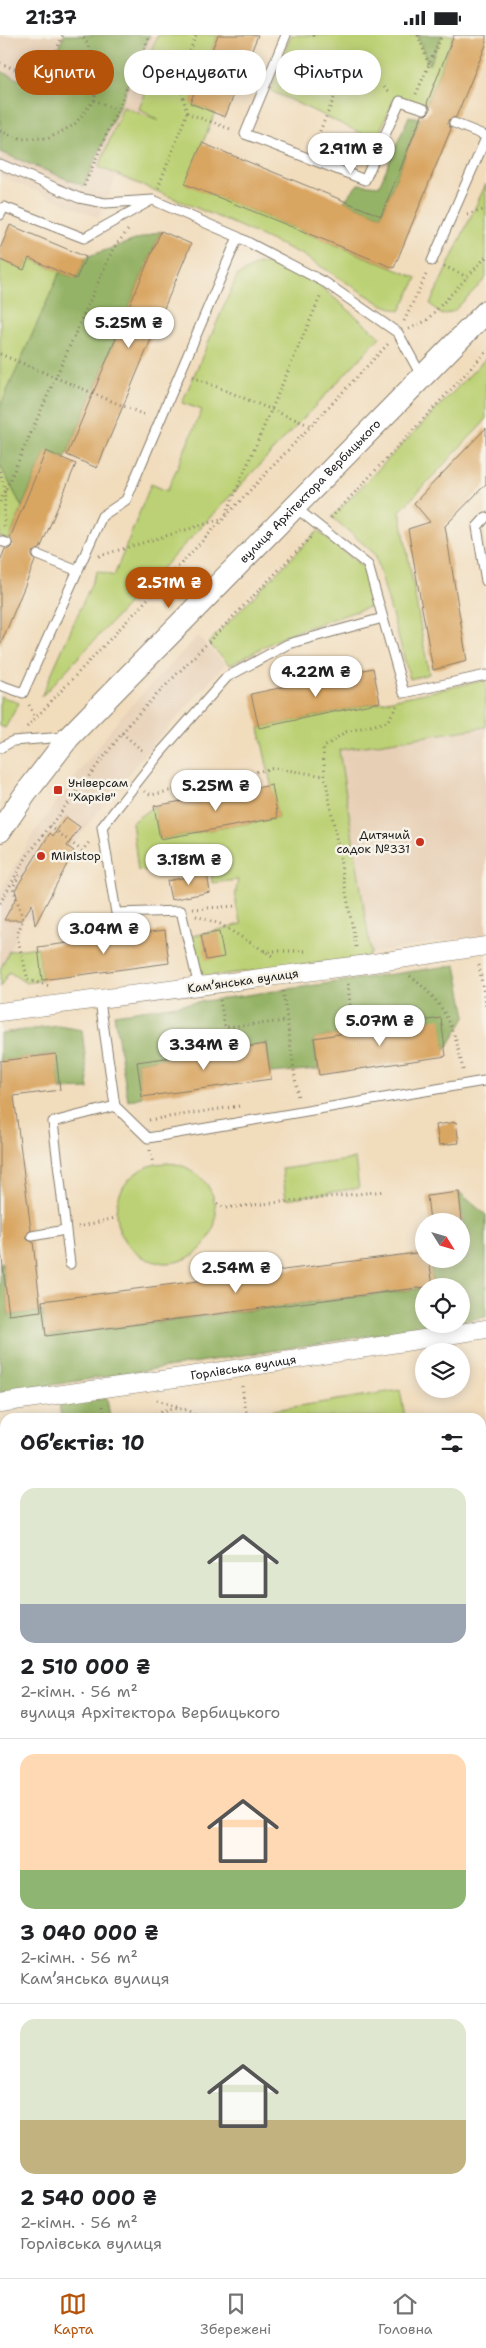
<!DOCTYPE html>
<html lang="uk">
<meta charset="utf-8">
<style>
body{margin:0;font-family:"Shantell Sans",sans-serif;background:#f6f6f6;color:#202124;height:100vh;display:flex;flex-direction:column;font-size:19px;white-space:nowrap}
*{box-sizing:border-box;margin:0}
p{font-size:16px;color:#757577}
.icon{flex:none;width:28px;height:28px;fill:none;stroke:currentColor;stroke-width:2;stroke-linecap:round;stroke-linejoin:round}
.map{position:relative;flex:1;overflow:hidden}
.panel{position:absolute;left:0px;top:1378px;width:486px;height:866px;display:flex;flex-direction:column;background:#fff;border-radius:15px 15px 0 0;box-shadow:0 2px 12px #0003}
.panel>*{flex:none}
.hud{position:absolute;left:15px;top:15px;width:456px;height:45px;display:flex;gap:10px}
.needle{width:32px;rotate:127deg}
.controls{position:absolute;left:415px;top:1178px;display:grid;gap:10px}
.controls a{display:grid;place-items:center;width:55px;height:55px;border-radius:50%;background:#fff;box-shadow:0 2px 12px #0003;font-size:25px}
.price{position:absolute;translate:-50% -42px;padding:0 11px;border-radius:18px;background:#fff;color:#222;font-size:16px;line-height:32px;filter:drop-shadow(0 1px 2px #0008)}
.price::after{content:'';position:absolute;left:50%;top:30px;width:15px;height:11px;margin-left:-8px;background:inherit;clip-path:polygon(0 0,100% 0,50% 100%)}
.price.active{background:#b45309;color:#fff}
ul{padding:0;list-style:none}
li{display:grid;align-content:center;gap:10px;height:265px;padding:0 20px}
li+li{border-top:1px solid #e0e0e0}
li span{display:grid;place-items:center;height:155px;border-radius:15px;color:#555}
li>.icon{margin-inline-start:auto}
span .icon{width:90px;height:90px;fill:#fffc;stroke-width:1}
li b{font-size:21px}
h2{display:flex;justify-content:space-between;align-items:center;height:60px;padding:0 20px;font-size:21px}
.pill{padding:0 18px;border-radius:22px;background:#fff;box-shadow:0 2px 12px #0003;font-size:18px;line-height:45px}
.pill.active{background:#b45309;color:#fff}
.status{display:flex;justify-content:space-between;align-items:center;height:35px;padding:0 25px;background:#fff;direction:ltr}
.status svg{height:14px;fill:currentColor}
.tabs{display:flex;justify-content:space-around;align-items:center;height:70px;border-top:1px solid #e0e0e0;background:#fff;font-size:14px;color:#757577}
.tabs a{display:grid;justify-items:center;gap:2px}
.tabs .active{color:#b45309}
.map>svg:first-child{display:block}
.built{fill:#e7cfb5}
.green{fill:#bcd174;stroke:#6c7648}
.forest{fill:#95b366;stroke:#586841}
.building{fill:#d9a662}
.lines{fill:none;stroke-linecap:round;stroke-linejoin:round}
.service-casing{stroke:#867c6c;stroke-width:11}
.minor-casing{stroke:#867c6c;stroke-width:19}
.tertiary-casing{stroke:#867c6c;stroke-width:24}
.primary-casing{stroke:#867c6c;stroke-width:29}
.path{stroke:#867c6c;stroke-width:3;stroke-dasharray:1 4;stroke-linecap:butt}
.service{stroke:#fff;stroke-width:9}
.minor{stroke:#fff;stroke-width:18}
.tertiary{stroke:#fff;stroke-width:22}
.primary{stroke:#fff;stroke-width:28}
.poi-dot{fill:#c8321e;stroke:#f7f3e8;stroke-width:2}
.labels{text-anchor:middle;stroke-width:5;stroke-linejoin:round;paint-order:stroke}
.street-label{font-size:12px;fill:#1c1c1c;stroke:#f7f3e8}
.poi-label{font-size:12px;fill:#1c1c1c;stroke:#f7f3e8;text-anchor:start}
</style>
<div class="status"><b>21:37</b><svg viewBox="0 0 49 12"><path d="M0 12V9h3v3zM5 12V6h3v6zM10 12V3h3v9zM15 12V0h3v12zM26 1h20v11H26zM47 4h2v5h-2z"/></svg></div>
<div class="map">
<svg width="486" height="2243" viewBox="0 0 486 2243">
<rect width="100%" height="100%" fill="#f7f3e8"/>
<filter id="ink" filterUnits="userSpaceOnUse"><feTurbulence type="fractalNoise" baseFrequency=".02" numOctaves="2"/><feDisplacementMap in="SourceGraphic" scale="10" xChannelSelector="R" yChannelSelector="G"/><feConvolveMatrix kernelMatrix="1 2 1 2 8 2 1 2 1" color-interpolation-filters="sRGB"/></filter>
<filter id="wash" filterUnits="userSpaceOnUse"><feTurbulence type="fractalNoise" baseFrequency=".0096" numOctaves="4" result="noise"/><feDisplacementMap in="SourceGraphic" scale="20" xChannelSelector="R" yChannelSelector="G"/><feGaussianBlur stdDeviation="1.12" result="paint"/><feColorMatrix in="noise" values="0 0 0 0 0 0 0 0 0 0 0 0 0 0 0 0 0 1.4 0 .05"/><feComposite in="paint" operator="in"/></filter>
<g filter="url(#wash)">
<rect width="100%" height="100%" fill="#f1dcbc"/>
<path class="built" d="M0,0H169L166,86L140,151L116,142L99,183L0,141Z
M198,601L225,629L153,709L54,832L40,884H23L17,901L0,935V856L35,796L122,680Z
M486,692V899L371,918L339,715Z"/>
<path class="green" d="M158,0H218L191,68L215,78L186,149L417,243L400,276L381,269L301,219L230,187L99,132L123,72L159,86L139,74L145,59L134,54Z
M291,0H417L429,30L442,0H454L426,69L395,62L376,105L271,56Z
M486,149V243L454,276L442,280L430,269Z
M29,223L60,237L0,372V225L24,235Z
M258,229L280,230L318,249L380,302L41,662L97,536L114,541L151,449L167,456L202,375L182,368L237,241Z
M486,323V385L400,476L429,639L410,644L375,519L332,482Z
M0,430L22,472L9,505L0,502Z
M318,496L364,533L372,571L288,599L230,630L208,608Z
M486,645V692L339,715L371,918L364,923L201,942L189,902L242,889C235,872 234,862 238,845L212,848L211,828L138,836L132,787L154,771L160,804L278,783L259,693Z
M0,661L19,668L5,693L0,691Z
M38,912L42,945L26,948L9,937L0,952V935L9,916Z
M355,1124L359,1153L286,1164L282,1134Z
M116 1178a50 50 0 1 1 100 0a50 50 0 1 1-100 0Z
M400,1355L405,1382H257L256,1378Z
M486,1681V1719L481,1720V1682Z"/>
<path class="forest" d="M64,0H150L84,151L0,117V36L41,54Z
M417,0H442L429,30Z
M409,81L420,83L381,181L344,166L358,149L379,151Z
M161,196L65,424L46,417L22,472L0,430V372L60,237L76,244L86,222Z
M456,930L466,981L445,1016L440,984L314,1003L318,1034L270,1038L266,1009L137,1027L142,1062L128,1066L114,979Z
M59,991L82,995L89,1054L60,1055L55,1019L0,1026V998Z
M459,1157L486,1180V1282L461,1286V1251H433L430,1229L467,1224Z
M2,1226L9,1280L43,1276L47,1301L424,1253V1289H444L0,1358V1228Z
M107,1363L110,1382H61L59,1368Z"/>
<g id="blocks">
<path class="building" d="M218,0H258L225,82L190,68Z
M454,0H486V10L456,82L448,85V89L451,94L394,233L185,149L202,108L381,181L422,80H426L430,76V72L427,68Z
M10,190L86,222L76,244L29,223L24,235L0,225V214Z
M161,196L191,209L97,433L67,420Z
M486,393V449L445,491L467,626L433,635L408,494L430,487L414,468Z
M46,416L76,429L40,514L32,517V521L35,526L0,611V526L5,514H9L13,510L10,503Z
M373,633L380,667L259,693L251,659Z
M272,750L278,783L160,804L154,771Z
M66,782L80,792L67,811L74,816L35,890L32,869L22,885H4L17,861L15,855L50,798L53,801Z
M207,838L210,857L171,865L167,846Z
M165,895L169,928L42,945L38,912Z
M219,897L224,922L206,925L201,900Z
M441,983L446,1021L319,1040L314,1003Z
M266,1009L271,1044L142,1062L137,1027Z
M56,1019L60,1055L14,1061L31,1195L26,1202L28,1205L33,1207L41,1276L9,1280L0,1208V1026Z
M456,1087L459,1108L439,1110L436,1090Z
M459,1157L462,1186H430L427,1161Z
M424,1217V1224H429L433,1251L46,1301L42,1266Z"/>
</g>
</g>
<g filter="url(#ink)">
<use href="#blocks" fill-opacity="0" stroke="#867c6c" stroke-width="1"/>
<g class="lines">
<defs>
<path id="service" d="M286,0L245,99L365,145L400,66L424,74
M454,88L486,101
M0,129L79,163L105,168L153,165L238,202L326,248L398,298L422,342
M0,180L4,172L84,203L150,166
M432,226L486,103
M296,473L368,530L404,658L486,640
M486,482L477,492L486,546
M0,506L7,508
M38,520L78,536
M0,650L23,658L102,481L126,465L238,202
M0,713L13,706L64,702
M199,952L181,876L116,878L102,792L161,717L227,642L288,609L383,583
M100,966L115,1071
M32,1201L65,1195
M70,1229L53,1087L115,1071L148,1103L484,1046"/>
<g id="minor">
<path d="M0,977L360,930L486,911"/>
<path id="s1" d="M0,1368L203,1339L486,1294"/>
<path d="M0,2040L5,2069"/>
<path d="M481,2212L486,2239"/>
<path d="M35,2239L36,2243"/>
<path d="M254,2239L255,2243"/>
</g>
<g id="tertiary">
<path id="s2" d="M0,796L26,758L69,702L486,277"/>
<path d="M0,1866L5,1889"/>
</g>
<path id="primary" d="M481,1849H486
M0,1928L5,1927"/>
</defs>
<use href="#service" class="service-casing"/>
<use href="#minor" class="minor-casing"/>
<use href="#tertiary" class="tertiary-casing"/>
<use href="#primary" class="primary-casing"/>
<path class="path" d="M313,0L316,1
M418,0L429,30
M0,28L43,46L63,0
M384,52L390,57
M416,59L442,0
M94,65L117,75
M187,78L179,46L196,0
M0,96L21,104L49,103L74,90L94,65L98,39L87,8L81,0
M314,110L337,56
M84,151L150,0
M158,153L187,78L233,95
M467,180L486,174
M444,231L467,242
M404,286L427,238
M409,294L426,286L486,222
M0,319L147,381
M193,342L311,391
M0,436L5,455L4,494
M0,467L113,214L128,195
M226,479L321,260
M331,483L486,317
M99,521L222,484
M29,670L35,683
M27,692L388,309
M122,698L144,717
M145,756L151,760L274,733L325,741
M50,791L82,816L90,806
M19,840L13,852L23,884L17,901L28,945L50,951
M0,868L27,821L134,683L312,501
M193,874L235,871
M196,881L220,889L274,922
M356,912L325,741L323,713L345,697L387,687L398,669
M264,916H308
M479,930L486,972
M410,941C446,969 454,991 463,1035
M348,949L350,970
M283,956L298,1064
M220,965L225,992L287,986
M149,1085L239,1071
M150,1115L153,1129
M217,1169L225,1173L385,1156
M78,1192L115,1183
M242,1351L247,1382
M157,1365L177,1372
M103,1371L105,1382
M151,1382C168,1374 182,1368 197,1382
M485,1449L486,1458
M481,1565H486
M0,1608L5,1612
M0,1669L5,1693
M481,1881H486
M0,1960L5,1959"/>
<use href="#service" class="service"/>
<use href="#minor" class="minor"/>
<use href="#tertiary" class="tertiary"/>
<use href="#primary" class="primary"/>
</g>
</g>
<g class="poi-dot">
<rect x="53" y="750" width="10" height="10" rx="2.5"/>
<circle cx="420" cy="807" r="5"/>
<circle cx="41" cy="821" r="5"/>
</g>
<g class="labels">
<g class="street-label">
<text dy="4" stroke="none"><textPath href="#s2" startOffset="461">вулиця Архітектора Вербицького</textPath></text>
<text transform="translate(243 946) rotate(-8)" y="4">Камʼянська вулиця</text>
<text dy="4" stroke="none"><textPath href="#s1" startOffset="246">Горлівська вулиця</textPath></text>
</g>
<g class="poi-label">
<text x="68" y="752">Універсам<tspan x="68" dy="14">"Харків"</tspan></text>
<text x="410" y="804" text-anchor="end">Дитячий<tspan x="410" dy="14">садок №331</tspan></text>
<text x="51" y="825">Ministop</text>
</g>
</g>
</svg>
<div class="controls">
<a><svg class="needle" viewBox="-14 -14 28 28"><path d="M0-13l5 13h-10z" fill="#e53935"/><path d="M0 13l5-13h-10z" fill="#757577"/></svg></a>
<a><svg class="icon" aria-label="locate" viewBox="0 0 24 24"><circle cx="12" cy="12" r="6"/><path d="M12 2v4M12 18v4M2 12h4M18 12h4"/></svg></a>
<a><svg class="icon" aria-label="layers" viewBox="0 0 24 24"><path d="M12 4l9 5-9 5-9-5zM3 14l9 5 9-5"/></svg></a>
</div>
<b class="price" style="left:351px;top:140px">2.91M ₴</b>
<b class="price" style="left:129px;top:314px">5.25M ₴</b>
<b class="price active" style="left:169px;top:574px">2.51M ₴</b>
<b class="price" style="left:316px;top:663px">4.22M ₴</b>
<b class="price" style="left:216px;top:777px">5.25M ₴</b>
<b class="price" style="left:189px;top:851px">3.18M ₴</b>
<b class="price" style="left:104px;top:920px">3.04M ₴</b>
<b class="price" style="left:380px;top:1012px">5.07M ₴</b>
<b class="price" style="left:204px;top:1036px">3.34M ₴</b>
<b class="price" style="left:236px;top:1259px">2.54M ₴</b>
<div class="hud">
<a class="pill active">Купити</a>
<a class="pill">Орендувати</a>
<a class="pill">Фільтри</a>
</div>
<section class="panel">
<h2>Об’єктів: 10<svg class="icon" aria-label="filters" viewBox="0 0 24 24"><path d="M4 7h16M4 17h16"/><circle cx="9" cy="7" r="2"/><circle cx="15" cy="17" r="2"/></svg></h2>
<ul>
<li><span style="background:linear-gradient(#dfe7d0 75%,#9aa5b1 0)"><svg class="icon" aria-label="home" viewBox="0 0 24 24"><path d="M3 11l9-7 9 7M6 9v11h12V9"/></svg></span><div><b>2 510 000 ₴</b><p>2-кімн. · 56 m²</p><p>вулиця Архітектора Вербицького</p></div></li>
<li><span style="background:linear-gradient(#ffd9b3 75%,#8fb573 0)"><svg class="icon" aria-label="home" viewBox="0 0 24 24"><path d="M3 11l9-7 9 7M6 9v11h12V9"/></svg></span><div><b>3 040 000 ₴</b><p>2-кімн. · 56 m²</p><p>Камʼянська вулиця</p></div></li>
<li><span style="background:linear-gradient(#dfe7d0 65%,#c2b280 0)"><svg class="icon" aria-label="home" viewBox="0 0 24 24"><path d="M3 11l9-7 9 7M6 9v11h12V9"/></svg></span><div><b>2 540 000 ₴</b><p>2-кімн. · 56 m²</p><p>Горлівська вулиця</p></div></li>
</ul>
</section>
</div>
<nav class="tabs">
<a class="active"><svg class="icon" aria-label="map" viewBox="0 0 24 24"><path d="M3 6l6-2 6 2 6-2v14l-6 2-6-2-6 2zM9 4v14M15 6v14"/></svg>Карта</a>
<a><svg class="icon" aria-label="saved" viewBox="0 0 24 24"><path d="M7 4h10v16l-5-4-5 4z"/></svg>Збережені</a>
<a><svg class="icon" aria-label="home" viewBox="0 0 24 24"><path d="M3 11l9-7 9 7M6 9v11h12V9"/></svg>Головна</a>
</nav>
